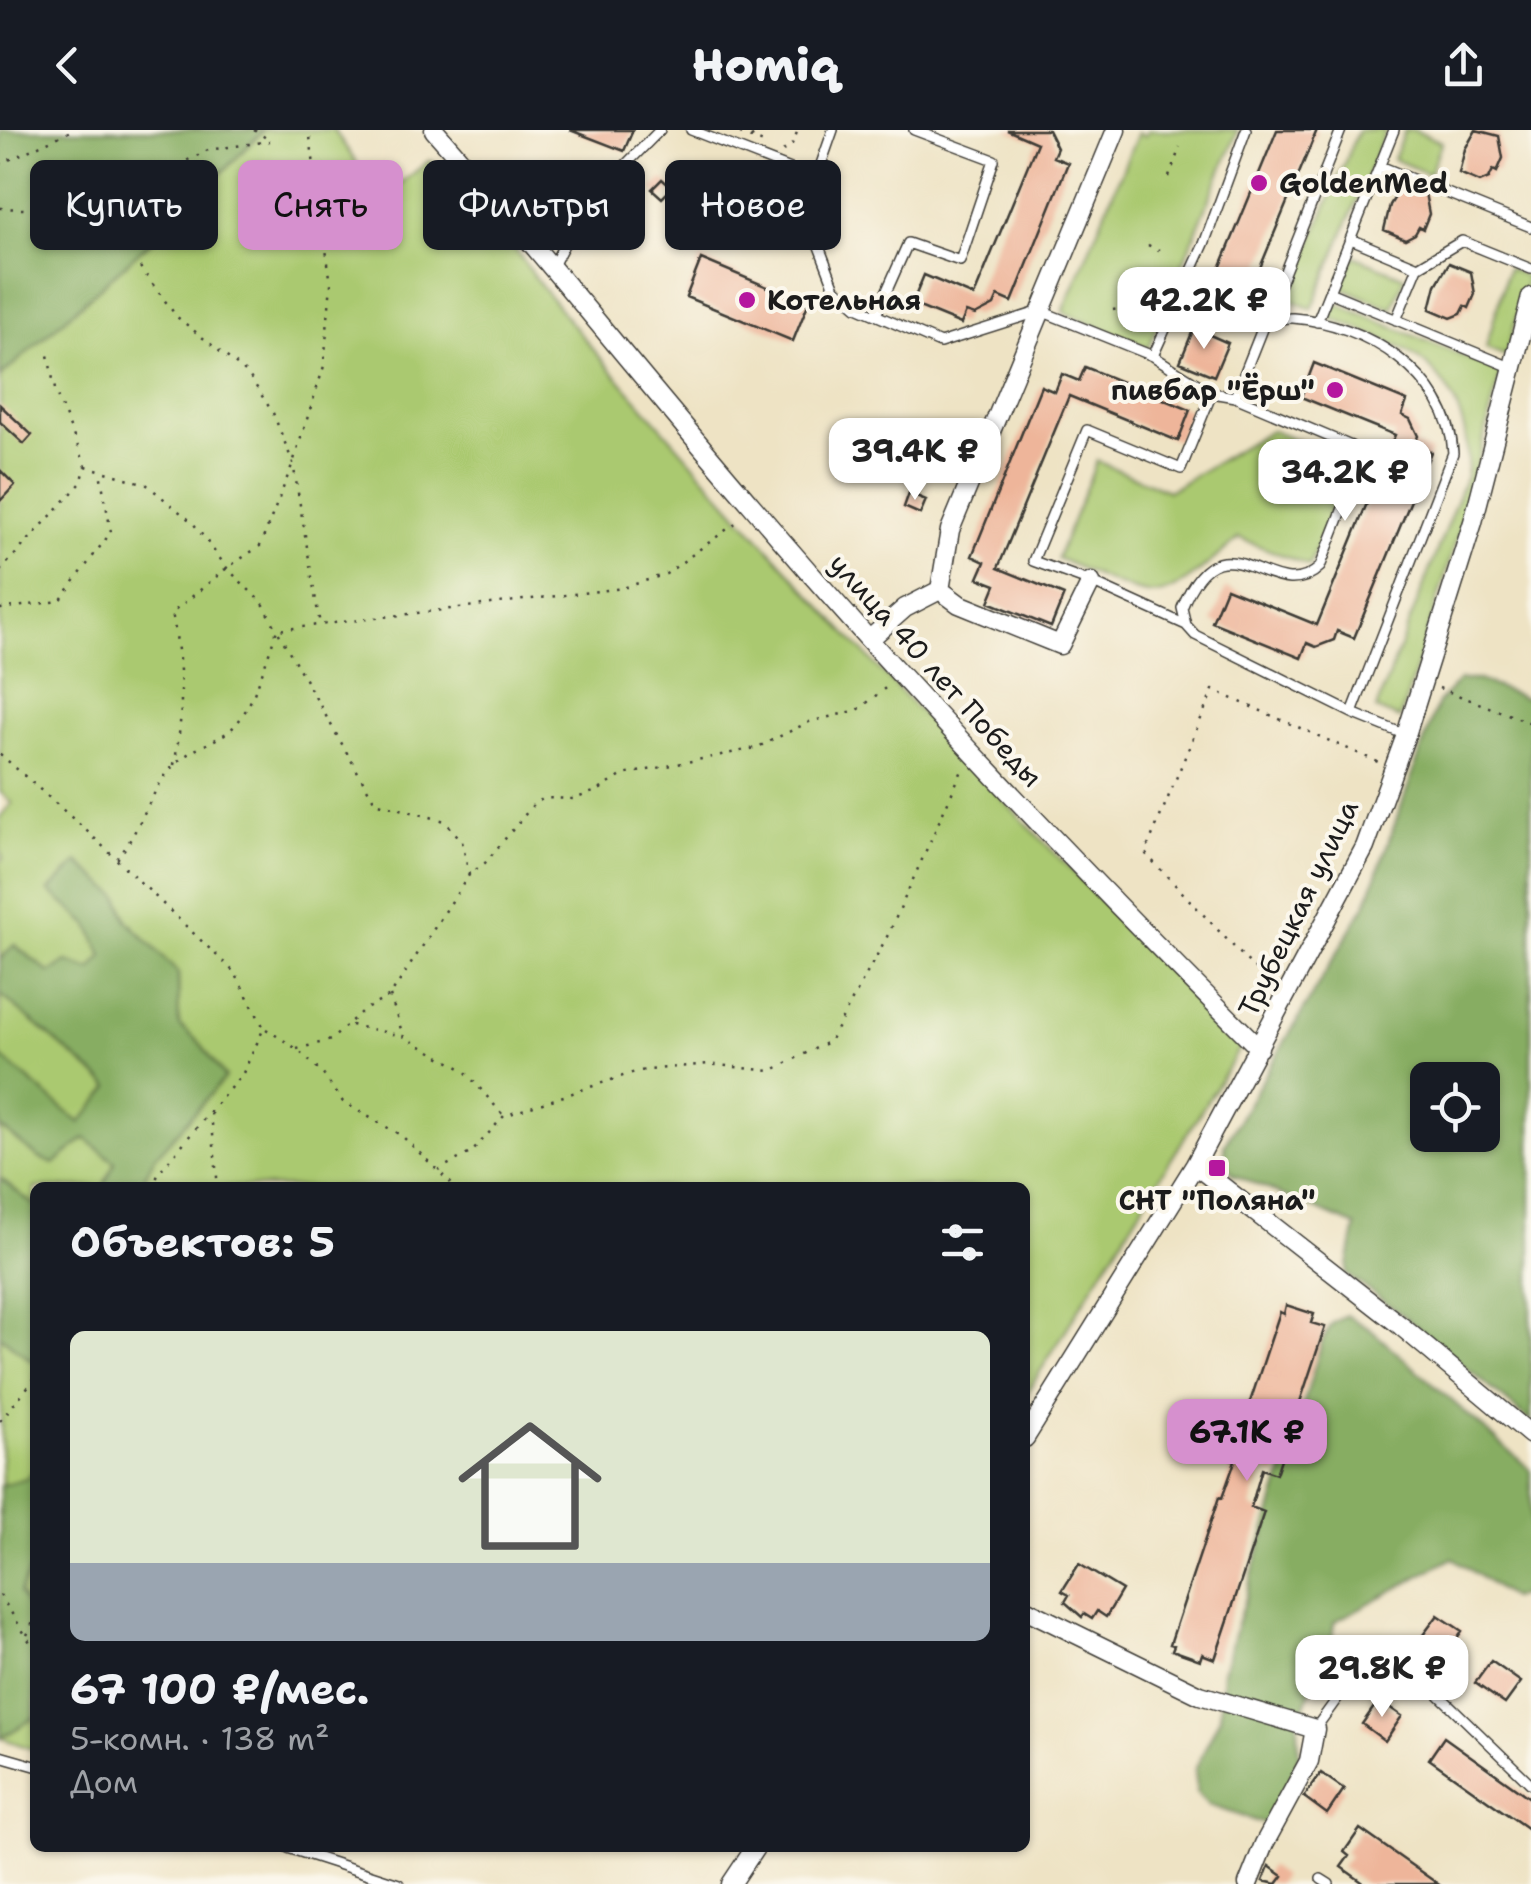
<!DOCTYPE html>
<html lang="ru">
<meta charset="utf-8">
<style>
body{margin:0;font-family:"Shantell Sans",sans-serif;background:#20242c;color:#f1f3f6;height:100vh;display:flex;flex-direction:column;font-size:38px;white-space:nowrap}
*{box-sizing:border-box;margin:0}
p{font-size:32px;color:#9ea1a6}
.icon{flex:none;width:55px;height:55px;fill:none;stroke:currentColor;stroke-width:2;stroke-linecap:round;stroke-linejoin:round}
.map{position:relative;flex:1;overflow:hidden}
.side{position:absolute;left:30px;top:1052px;width:1000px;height:670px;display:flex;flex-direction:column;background:#171b24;border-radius:15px;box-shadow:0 2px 8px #0004}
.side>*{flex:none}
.banner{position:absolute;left:30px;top:30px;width:1000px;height:90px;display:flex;gap:20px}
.fabs{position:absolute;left:1410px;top:932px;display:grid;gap:20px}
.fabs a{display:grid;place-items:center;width:90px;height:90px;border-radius:15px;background:#171b24;box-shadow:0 2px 8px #0004;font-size:50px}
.price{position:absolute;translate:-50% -85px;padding:0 22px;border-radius:20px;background:#fff;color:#222;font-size:32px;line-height:65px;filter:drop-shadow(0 2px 5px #0008)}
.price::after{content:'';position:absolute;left:50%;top:60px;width:30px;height:22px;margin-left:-15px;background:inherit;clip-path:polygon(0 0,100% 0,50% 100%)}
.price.current{background:#d690ce;color:#111}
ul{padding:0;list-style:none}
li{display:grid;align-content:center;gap:20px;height:530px;padding:0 40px}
li span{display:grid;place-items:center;height:310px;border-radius:15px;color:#555}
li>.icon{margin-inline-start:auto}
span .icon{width:180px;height:180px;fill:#fffc;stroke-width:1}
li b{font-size:42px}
h2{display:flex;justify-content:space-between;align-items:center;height:120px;padding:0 40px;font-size:42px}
.chip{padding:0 35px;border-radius:15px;background:#171b24;box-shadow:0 2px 8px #0004;font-size:35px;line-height:90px}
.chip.current{background:#d690ce;color:#111}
header{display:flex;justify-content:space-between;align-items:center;height:130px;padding:0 40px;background:#171b24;font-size:45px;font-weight:800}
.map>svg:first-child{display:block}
.green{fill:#aac970;stroke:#637246;stroke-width:2.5}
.forest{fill:#87ad62;stroke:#52643f;stroke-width:2.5;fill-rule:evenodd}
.building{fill:#eeb59a}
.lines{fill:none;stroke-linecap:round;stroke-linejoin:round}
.lane-casing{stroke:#3c3a35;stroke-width:12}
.street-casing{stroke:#3c3a35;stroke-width:21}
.path{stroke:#3c3a35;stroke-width:2.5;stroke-dasharray:2.5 8;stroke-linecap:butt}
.lane{stroke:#fff;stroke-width:9}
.street{stroke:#fff;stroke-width:18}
.poi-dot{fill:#b5179e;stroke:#fbf7ec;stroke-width:4}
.labels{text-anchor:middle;stroke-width:8;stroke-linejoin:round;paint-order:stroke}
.poi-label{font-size:28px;font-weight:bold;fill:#1c1c1c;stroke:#fbf7ec;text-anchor:start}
.street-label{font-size:28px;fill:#1c1c1c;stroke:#fbf7ec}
</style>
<header><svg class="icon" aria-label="back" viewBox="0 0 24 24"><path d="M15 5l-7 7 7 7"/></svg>Homiq<svg class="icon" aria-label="share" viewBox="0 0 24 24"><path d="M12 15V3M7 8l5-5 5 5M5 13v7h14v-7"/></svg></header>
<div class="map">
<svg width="1531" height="1754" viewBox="0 0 1531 1754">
<rect width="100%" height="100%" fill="#fbf7ec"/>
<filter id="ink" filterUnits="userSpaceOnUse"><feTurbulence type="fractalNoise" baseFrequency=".01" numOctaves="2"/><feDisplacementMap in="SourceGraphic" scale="20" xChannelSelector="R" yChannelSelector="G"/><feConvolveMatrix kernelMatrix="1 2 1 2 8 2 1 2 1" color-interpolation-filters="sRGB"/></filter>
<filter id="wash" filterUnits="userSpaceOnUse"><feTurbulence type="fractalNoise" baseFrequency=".0048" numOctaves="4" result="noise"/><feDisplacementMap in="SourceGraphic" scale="40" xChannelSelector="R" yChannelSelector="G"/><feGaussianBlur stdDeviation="2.25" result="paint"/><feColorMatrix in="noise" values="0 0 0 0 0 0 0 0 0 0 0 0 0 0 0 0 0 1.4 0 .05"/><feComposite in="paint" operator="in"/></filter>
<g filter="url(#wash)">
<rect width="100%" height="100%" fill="#eee3c4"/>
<path class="green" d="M264,0H334L381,69L430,30C490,63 503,108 543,158C583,210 628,259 671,308C853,518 1046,717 1243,913L1025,1266V1058L139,1057L155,1027L225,947L201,914L179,895L178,843L127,790L119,767L50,761L89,795L104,826L91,840L50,843L15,815L0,830V731L3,729L0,718V687L12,673L0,662V247L180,85Z
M1148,0H1238L1148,218L1063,182L1138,3L1145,6Z
M1358,0H1386L1312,179L1288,169Z
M1405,0H1413L1442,12L1429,44L1393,29Z
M1354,126L1405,147L1392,179L1341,157Z
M1508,138L1527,147L1506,226L1486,218Z
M1335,173L1501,242L1463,389L1400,589L1376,579L1466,346C1473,299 1452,248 1410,223C1385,208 1356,199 1330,188Z
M1271,300L1351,333L1309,436L1239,408C1219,424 1186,457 1162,463C1138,469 1081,438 1057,428L1097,331L1168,361Z
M0,864L111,957L80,993L0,926Z
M0,997L39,1028L85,1008L115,1032L103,1057L35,1058V1076L0,1048Z
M0,1206L32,1231L35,1228V1338L29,1347L2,1358Z
M35,1429V1491L19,1463Z
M35,1583V1620L1,1608L32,1589Z"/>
<path class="forest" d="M0,0H264L180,85L0,247Z
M1459,550H1479L1524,568L1531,567V1292L1404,1186L1346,1144L1356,1096L1232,1044L1226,1033L1224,1015L1367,772L1438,573ZM1428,950H1482V1005H1428Z
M78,732L119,767L127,790L178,843L179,895L201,914L225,948L155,1027L139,1057H103L115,1032L85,1008L54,1034L39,1028L0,997V926L80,993L110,957L0,864V830L14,815L50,843L67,832L91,840L103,826L89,795L49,761Z
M0,1048L35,1076V1228L32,1231L0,1206Z
M1346,1185L1370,1199L1531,1340V1460L1512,1469L1453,1428L1334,1492L1330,1528L1312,1557L1298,1593L1299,1627L1275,1687L1265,1694L1208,1675L1197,1663L1195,1640L1220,1587L1223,1541L1323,1209L1332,1194Z
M35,1338V1429L19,1463L35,1491V1583L32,1589L1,1608L0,1356L29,1347Z"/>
<g id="blocks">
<path class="building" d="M570,0H633L624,21Z
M1007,0H1048L1057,18L1053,27L1068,33L1012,172L998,166L994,175L975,185L966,182L961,194L912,174L924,145L974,166L1037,13Z
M1277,0H1317L1243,179L1209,165Z
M1476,0L1499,6L1503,28L1497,42L1493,40L1489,48L1480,52L1459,43L1465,19Z
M662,49L672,58L662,68L652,59Z
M1403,54L1425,63L1429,84L1423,99L1419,97L1415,104L1405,109L1384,100L1390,75Z
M701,129L808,174L793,211L686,167Z
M1449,133L1471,142L1475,164L1469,178L1465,176L1461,184L1451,188L1430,179L1436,155Z
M1194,198L1228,213L1214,246L1180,232Z
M1314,233L1407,271L1402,285L1410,289L1418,306L1414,315L1431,322L1354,508L1337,501L1334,510L1316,517L1307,513L1301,528L1212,492L1226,458L1317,495L1395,305L1301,267Z
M1085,237L1190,280L1178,311L1069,266L998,438L1064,465L1051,497L989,472L996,455L978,448L985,432L972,426L1041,256L1055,262L1062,244L1079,251Z
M0,275L32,305L24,314L0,292Z
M0,340L15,355L0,371Z
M909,363L926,370L920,384L904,377Z
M1286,1175L1314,1184L1311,1193L1325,1197L1276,1344L1262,1339L1251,1377L1264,1382L1215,1529L1202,1524L1200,1530L1172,1520L1174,1515L1170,1514L1219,1367L1222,1368L1233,1337L1235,1330L1231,1329L1280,1182L1284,1184Z
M1079,1434L1122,1460L1106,1487L1097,1481L1092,1489L1084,1484L1082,1487L1065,1472L1069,1465L1062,1461Z
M1438,1485L1462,1501L1444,1526L1420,1509Z
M1491,1531L1521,1552L1505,1574L1475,1553Z
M1379,1570L1402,1586L1385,1611L1362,1594Z
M1444,1607L1531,1669V1701L1429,1629Z
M1321,1643L1344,1659L1327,1684L1304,1667Z
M1360,1699L1438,1754H1365L1341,1737L1349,1726L1344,1722Z
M1269,1736L1283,1746L1277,1754L1263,1751Z"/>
</g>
</g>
<g filter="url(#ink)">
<use href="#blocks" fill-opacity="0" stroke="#3c3a35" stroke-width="2.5"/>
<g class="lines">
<defs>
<path id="lane" d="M691,0L816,49
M833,0L805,80L835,158L857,177L940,213L1041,181L1153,226L1212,263L1235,267L1351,316L1361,332L1320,437C1272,483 1223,375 1182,478L1186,495L1195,505L1352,583L1406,605
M1380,36L1531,97
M1351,109L1418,137L1462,111L1531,139
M552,138L582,79L660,0
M1329,162L1513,238
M1181,170C1201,177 1226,193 1247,194C1262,195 1277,187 1293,188C1365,193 1449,245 1453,323L1352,583
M876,185L908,113L960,131L994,30L914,0
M1396,190L1418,137
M1317,192L1394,0
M1153,226L1204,114L1246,0
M1235,267L1341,0
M1186,495L1091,452L1033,431L1087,300L1181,339L1212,263
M1315,1599L1373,1519L1434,1560L1531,1654
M0,1626L35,1636
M288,1718L399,1754
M1321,1749L1329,1754"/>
<path id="street" d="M434,0C543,123 645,252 752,376C913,565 1084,744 1259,918
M1091,452L1060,515L959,474L940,460L950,400L1116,0
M871,508L905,478L940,460
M1195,1035L1401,1196L1531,1305
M1025,1308L1195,1035L1365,717L1406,605L1473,392L1531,167
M1025,1479L1200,1565L1315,1599L1309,1631L1264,1714L1248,1754
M731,1754L755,1718"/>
</defs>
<use href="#lane" class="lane-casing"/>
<use href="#street" class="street-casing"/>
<path class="path" d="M254,0L269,10
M730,0L766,14
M751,7L766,0
M783,21L792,14L798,0
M0,34L73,0
M1169,47L1180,17
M0,78L85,82L208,20L270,11
M1148,115L1159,120
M140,137L177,187L248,244L273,283L293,333L320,495
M1113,180L1136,176
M86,336L146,354L193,393L227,438L264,475L277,500C266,528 252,587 226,603C209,615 188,620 173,636C149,663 140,701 117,729
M0,441L81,353L86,336L56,264L48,225
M0,479L60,471L111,402L100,342
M1439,558L1531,593
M0,624L89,703L235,843L264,898L243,943L159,1042L153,1058
M174,635C185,584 182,534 172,483L227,438L260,416L293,333L324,236L331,154L309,0
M469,745L462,711L445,691L375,672L277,500L623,458L666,444L741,389
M1270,855L1145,723L1213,560L1378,632
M390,866L403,905
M351,895L403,906L464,940L503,985
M266,899L297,919L322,943L343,972L402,1006L456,1058
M297,919L331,910L362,881L390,866L469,745L485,733L533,675L544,668L574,669L599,660L623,645L756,618L809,592L858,580L889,555
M211,983L218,1058
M438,1040L472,1022L504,986L638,941L708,934L771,941L830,911L889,803L964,636
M0,1291L35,1248
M0,1465L35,1520
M27,1505L35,1488"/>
<use href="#lane" class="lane"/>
<use href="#street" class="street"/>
</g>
</g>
<g class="poi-dot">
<circle cx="1259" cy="53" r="10"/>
<circle cx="747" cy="170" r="10"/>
<circle cx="1335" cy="260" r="10"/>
<rect x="1207" y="1028" width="20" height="20" rx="5"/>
</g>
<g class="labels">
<g class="poi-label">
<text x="1279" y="63">GoldenMed</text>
<text x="767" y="180">Котельная</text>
<text x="1315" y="270" text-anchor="end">пивбар "Ёрш"</text>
<text x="1217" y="1080" text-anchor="middle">СНТ "Поляна"</text>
</g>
<g class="street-label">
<text transform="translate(936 540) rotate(48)" y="10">улица 40 лет Победы</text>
<text transform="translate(1298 778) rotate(-64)" y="10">Трубецкая улица</text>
</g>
</g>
</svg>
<div class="fabs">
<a><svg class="icon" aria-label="locate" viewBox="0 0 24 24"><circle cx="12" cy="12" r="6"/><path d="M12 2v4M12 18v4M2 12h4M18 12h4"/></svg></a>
</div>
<b class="price" style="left:1204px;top:222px">42.2K ₽</b>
<b class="price" style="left:915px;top:373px">39.4K ₽</b>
<b class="price" style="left:1345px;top:394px">34.2K ₽</b>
<b class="price current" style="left:1247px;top:1354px">67.1K ₽</b>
<b class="price" style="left:1382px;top:1590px">29.8K ₽</b>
<div class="banner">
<a class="chip">Купить</a>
<a class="chip current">Снять</a>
<a class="chip">Фильтры</a>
<a class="chip">Новое</a>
</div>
<section class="side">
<h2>Объектов: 5<svg class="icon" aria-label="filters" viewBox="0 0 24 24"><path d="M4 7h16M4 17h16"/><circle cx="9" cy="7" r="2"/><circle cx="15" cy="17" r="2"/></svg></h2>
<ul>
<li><span style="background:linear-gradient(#dfe7d0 75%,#9aa5b1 0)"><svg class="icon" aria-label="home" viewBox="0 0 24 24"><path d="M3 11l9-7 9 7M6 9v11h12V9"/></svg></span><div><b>67 100 ₽/мес.</b><p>5-комн. · 138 m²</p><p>Дом</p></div></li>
</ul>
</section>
</div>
